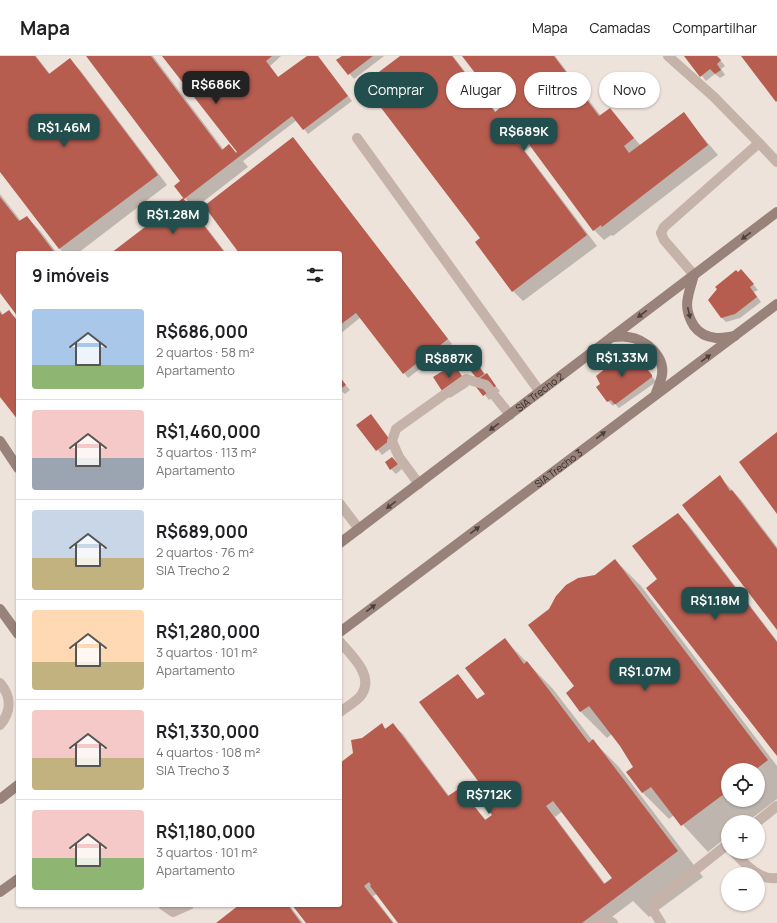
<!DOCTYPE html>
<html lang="pt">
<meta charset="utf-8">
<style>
body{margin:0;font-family:Manrope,sans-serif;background:#f2f2f2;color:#202124;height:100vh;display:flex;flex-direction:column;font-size:15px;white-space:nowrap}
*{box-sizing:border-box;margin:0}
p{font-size:13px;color:#757577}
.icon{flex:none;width:22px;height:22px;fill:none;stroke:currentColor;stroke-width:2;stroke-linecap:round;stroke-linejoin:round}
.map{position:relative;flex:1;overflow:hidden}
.sheet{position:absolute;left:16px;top:195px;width:326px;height:656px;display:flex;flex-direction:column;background:#fff;border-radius:4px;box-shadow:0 1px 3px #0004}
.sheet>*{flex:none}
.hud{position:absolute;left:354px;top:16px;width:363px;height:36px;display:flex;gap:8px}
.tools{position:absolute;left:721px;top:707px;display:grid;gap:8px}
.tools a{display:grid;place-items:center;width:44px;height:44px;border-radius:50%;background:#fff;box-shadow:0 1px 3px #0004;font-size:20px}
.price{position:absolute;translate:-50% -34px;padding:0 9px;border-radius:8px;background:#224f4d;color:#fff;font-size:13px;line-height:26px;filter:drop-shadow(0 1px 2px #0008)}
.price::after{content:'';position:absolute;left:50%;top:24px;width:12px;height:9px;margin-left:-6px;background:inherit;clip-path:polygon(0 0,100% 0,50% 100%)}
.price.active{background:#222;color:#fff}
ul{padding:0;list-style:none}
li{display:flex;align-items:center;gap:12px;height:100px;padding:0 16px}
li+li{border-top:1px solid #e0e0e0}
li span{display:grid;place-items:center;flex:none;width:112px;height:80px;border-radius:4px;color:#555}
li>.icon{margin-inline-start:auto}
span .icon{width:48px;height:48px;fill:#fffc;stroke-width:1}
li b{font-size:17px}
h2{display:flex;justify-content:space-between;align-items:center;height:48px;padding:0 16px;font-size:17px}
.chip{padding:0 14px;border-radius:18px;background:#fff;box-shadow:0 1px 3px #0004;font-size:14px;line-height:36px}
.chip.active{background:#224f4d;color:#fff}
header{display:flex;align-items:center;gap:24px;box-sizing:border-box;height:56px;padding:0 20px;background:#fff;border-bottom:1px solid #e0e0e0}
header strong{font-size:19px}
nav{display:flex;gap:22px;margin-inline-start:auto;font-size:14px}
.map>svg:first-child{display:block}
.shadow{fill:#0003;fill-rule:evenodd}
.building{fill:#b75d50;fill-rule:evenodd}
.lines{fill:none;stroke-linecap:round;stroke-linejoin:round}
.lane{stroke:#c5b2a9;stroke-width:10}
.secondary{stroke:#98827a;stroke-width:10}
.oneway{fill:#4c403c}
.labels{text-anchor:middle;stroke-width:3;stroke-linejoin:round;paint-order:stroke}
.street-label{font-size:10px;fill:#332a28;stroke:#f7eee7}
</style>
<header>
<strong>Mapa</strong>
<nav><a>Mapa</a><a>Camadas</a><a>Compartilhar</a></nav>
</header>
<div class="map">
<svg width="777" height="867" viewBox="0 0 777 867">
<rect width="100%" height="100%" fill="#eee3db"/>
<path class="shadow" d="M0,0H36L50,18L70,4L80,14L167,129L78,197H64L60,193L0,114Z
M87,0H153L224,94L229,89L237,97L239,96L163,0H281L270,10L279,22L309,0H318L352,45L308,78L297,64L243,105L248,111L195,152L185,142L182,125Z
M344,0H384L354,23L338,4Z
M401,0H453L496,56L502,51L463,0H555L601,60L610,53L641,90L683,58L718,99L613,180L611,179L604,184L594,174L531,90L525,95L597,190L523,245L513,235L481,183Z
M686,0H717L725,10L721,13L725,19L720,22L715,18L706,25Z
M293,82L452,288L408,322L361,261L340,278V197H241Z
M0,138L21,165L27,161L41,176L57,197H18V259L0,235Z
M183,144L193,154L226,197H113Z
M738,217L753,228L758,234L754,236L761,246L740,262L726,266L721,261Z
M0,254L3,259L8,255L18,264V363L0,339Z
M632,296L642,305L656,326L619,352L615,348L613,350L608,345L601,328L623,303Z
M472,302L500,335L489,344L475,327L479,324Z
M454,309L469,330L450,342L445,337Z
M340,322L350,334L345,338L340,334Z
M357,369L394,390L382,399Z
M397,407L402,413L396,418L391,413Z
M720,421L742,445L777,491V573Z
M678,458L688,468L777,585V698L659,524Z
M615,504L641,530L777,710V743L747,766H728V780L708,796L674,759L669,763L643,737L635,711L612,678L607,682L581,656L567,637L575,631L595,520ZM728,714H758V744H728Z
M505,584L553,633L593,685L619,711L703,821L649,861L633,845L604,867H399L377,838L373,840L394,867H307L294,849H340V708L354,697L362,683L381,669L386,673L393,669L403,678L449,740L459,733L486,764L493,759L480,726L458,620L478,644L486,638ZM563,755L616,826L606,829L555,761Z
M241,849H289L303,867H217Z"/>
<path class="building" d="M0,0H35L49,18L70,2L158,119L59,193L0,116Z
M86,0H151L222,94L229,88L236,97L237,96L162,0H272L266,5L278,21L307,0H318L348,40L303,74L292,60L184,143L174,130L180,125Z
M342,0H373L348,19L336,4Z
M400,0H452L495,56L501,51L462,0H554L599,60L610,52L634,82L624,90L629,97L684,56L708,89L602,171L601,169L593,175L522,79L516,84L587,179L512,236L475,186L480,182L363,28Z
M684,0H717L721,4L717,8L721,14L715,18L710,13L700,21Z
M741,0H777V45L776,46Z
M293,81L448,283L403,318L356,257L340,269V197H239L204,150Z
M0,141L19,165L27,160L55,197H18V261L0,237Z
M183,142L225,197H111Z
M741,213L754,228L750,231L757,241L735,258L721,262L708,244L717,233L715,231L736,214L738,216Z
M9,254L18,266V364L0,341V256L2,259Z
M632,295L652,319V321L616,348H614L611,344L607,346L596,331L600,328L596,320L619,302H623Z
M472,300L484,318L477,323L464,306Z
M454,308L465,325L444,338L433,321Z
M487,317L496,330L483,340L473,327Z
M340,321L346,329L340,333Z
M371,358L390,384L376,395L356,369Z
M777,376V458L739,406Z
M392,401L398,408L390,414L385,406Z
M720,419L730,435L732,434L777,493V574L682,449Z
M678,457L777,586V700L646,532L657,523L632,490Z
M615,503L768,704L755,714H728V735L681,770L651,731L642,737L626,716L633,711L620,690L589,650L580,656L566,637L574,630L528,569L549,553L556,540L566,529L578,522L595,519Z
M505,582L524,608L527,605L589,687L593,683L678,795L582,867H398L370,830L371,829L369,826L364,830L393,867H306L292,849H340V707L353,697L351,684L362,682L382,667L385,673L393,667L448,740L460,732L485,764L492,759L471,731L478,725L419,646L458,618L477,643L482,640L485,638L465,612ZM553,745L612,822L604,828L546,750Z
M239,849H288L301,867H216Z"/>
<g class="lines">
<path class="lane" d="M668,0L714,41L759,87
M357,82L540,336
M694,219L664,184L661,177L664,171L759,87L777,106
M419,428L399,401L392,385L396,373L466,323L486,329L510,359
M340,448L359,473
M340,586C351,599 374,619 362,638C358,645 346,651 340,656
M0,627C12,641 11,656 0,669
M757,766L777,750
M734,796C745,808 760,825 777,822
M163,849L173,856L189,849
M597,867L608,864L613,867
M661,867L653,854L655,846L728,788"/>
<g class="secondary">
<path d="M694,219C688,240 682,251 694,270C699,277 707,281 716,282C722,282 728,281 735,280"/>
<path d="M612,281C617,281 623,280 628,281C645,283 665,300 662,319C661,325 658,331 656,337"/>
<path d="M0,385L18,412"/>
<path id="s1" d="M340,487L777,156"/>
<path d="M0,553L18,578"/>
<path id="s2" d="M340,576L777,248"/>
<path d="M0,743L18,729"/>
<path d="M0,836L18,823"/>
</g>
</g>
<defs><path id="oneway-solid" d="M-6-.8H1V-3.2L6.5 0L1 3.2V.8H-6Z"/></defs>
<g class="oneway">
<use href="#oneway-solid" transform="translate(746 180) rotate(143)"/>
<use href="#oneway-solid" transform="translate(689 257) rotate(77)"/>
<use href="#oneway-solid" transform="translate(642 258) rotate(143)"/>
<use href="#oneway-solid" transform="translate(706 302) rotate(-36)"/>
<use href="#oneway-solid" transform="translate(494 371) rotate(143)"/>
<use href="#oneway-solid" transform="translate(601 379) rotate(-37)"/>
<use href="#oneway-solid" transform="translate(391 449) rotate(143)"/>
<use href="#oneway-solid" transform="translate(475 474) rotate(-37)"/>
<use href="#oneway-solid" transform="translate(371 552) rotate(-37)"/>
</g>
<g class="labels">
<g class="street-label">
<text dy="4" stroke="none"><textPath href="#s1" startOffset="250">SIA Trecho 2</textPath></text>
<text dy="4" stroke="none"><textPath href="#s2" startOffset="273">SIA Trecho 3</textPath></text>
</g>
</g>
</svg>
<div class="tools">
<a><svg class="icon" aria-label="locate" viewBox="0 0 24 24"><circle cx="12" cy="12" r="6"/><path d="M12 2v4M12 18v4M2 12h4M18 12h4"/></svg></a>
<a>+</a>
<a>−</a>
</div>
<b class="price active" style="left:216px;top:49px">R$686K</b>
<b class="price" style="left:64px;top:92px">R$1.46M</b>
<b class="price" style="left:524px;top:96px">R$689K</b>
<b class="price" style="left:173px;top:179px">R$1.28M</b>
<b class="price" style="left:622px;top:322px">R$1.33M</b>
<b class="price" style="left:449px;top:323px">R$887K</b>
<b class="price" style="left:715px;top:565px">R$1.18M</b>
<b class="price" style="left:645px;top:636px">R$1.07M</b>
<b class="price" style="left:489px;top:759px">R$712K</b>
<div class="hud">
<a class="chip active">Comprar</a>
<a class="chip">Alugar</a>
<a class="chip">Filtros</a>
<a class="chip">Novo</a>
</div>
<section class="sheet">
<h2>9 imóveis<svg class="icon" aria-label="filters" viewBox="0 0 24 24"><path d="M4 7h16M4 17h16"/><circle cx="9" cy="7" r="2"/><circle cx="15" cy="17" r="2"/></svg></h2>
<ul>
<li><span style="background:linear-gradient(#a9c7e8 70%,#8fb573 0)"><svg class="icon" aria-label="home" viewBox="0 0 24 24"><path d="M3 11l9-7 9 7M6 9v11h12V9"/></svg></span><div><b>R$686,000</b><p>2 quartos · 58 m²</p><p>Apartamento</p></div></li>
<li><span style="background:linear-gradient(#f6c9c9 60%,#9aa5b1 0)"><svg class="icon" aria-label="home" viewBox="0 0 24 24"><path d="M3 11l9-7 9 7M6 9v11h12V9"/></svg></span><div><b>R$1,460,000</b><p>3 quartos · 113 m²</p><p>Apartamento</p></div></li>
<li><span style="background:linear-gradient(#c9d6e8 60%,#c2b280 0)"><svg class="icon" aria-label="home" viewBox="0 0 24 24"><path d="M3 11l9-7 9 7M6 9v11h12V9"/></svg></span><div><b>R$689,000</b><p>2 quartos · 76 m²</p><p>SIA Trecho 2</p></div></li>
<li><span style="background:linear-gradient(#ffd9b3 65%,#c2b280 0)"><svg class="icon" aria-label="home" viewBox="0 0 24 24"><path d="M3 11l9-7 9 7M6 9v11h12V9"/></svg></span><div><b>R$1,280,000</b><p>3 quartos · 101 m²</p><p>Apartamento</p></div></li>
<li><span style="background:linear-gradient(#f6c9c9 60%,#c2b280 0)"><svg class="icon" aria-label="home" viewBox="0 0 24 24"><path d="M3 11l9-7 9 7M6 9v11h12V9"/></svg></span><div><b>R$1,330,000</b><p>4 quartos · 108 m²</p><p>SIA Trecho 3</p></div></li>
<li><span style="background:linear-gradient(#f6c9c9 60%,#8fb573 0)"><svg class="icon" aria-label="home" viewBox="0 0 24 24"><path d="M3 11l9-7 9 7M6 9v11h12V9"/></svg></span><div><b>R$1,180,000</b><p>3 quartos · 101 m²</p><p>Apartamento</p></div></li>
</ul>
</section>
</div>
